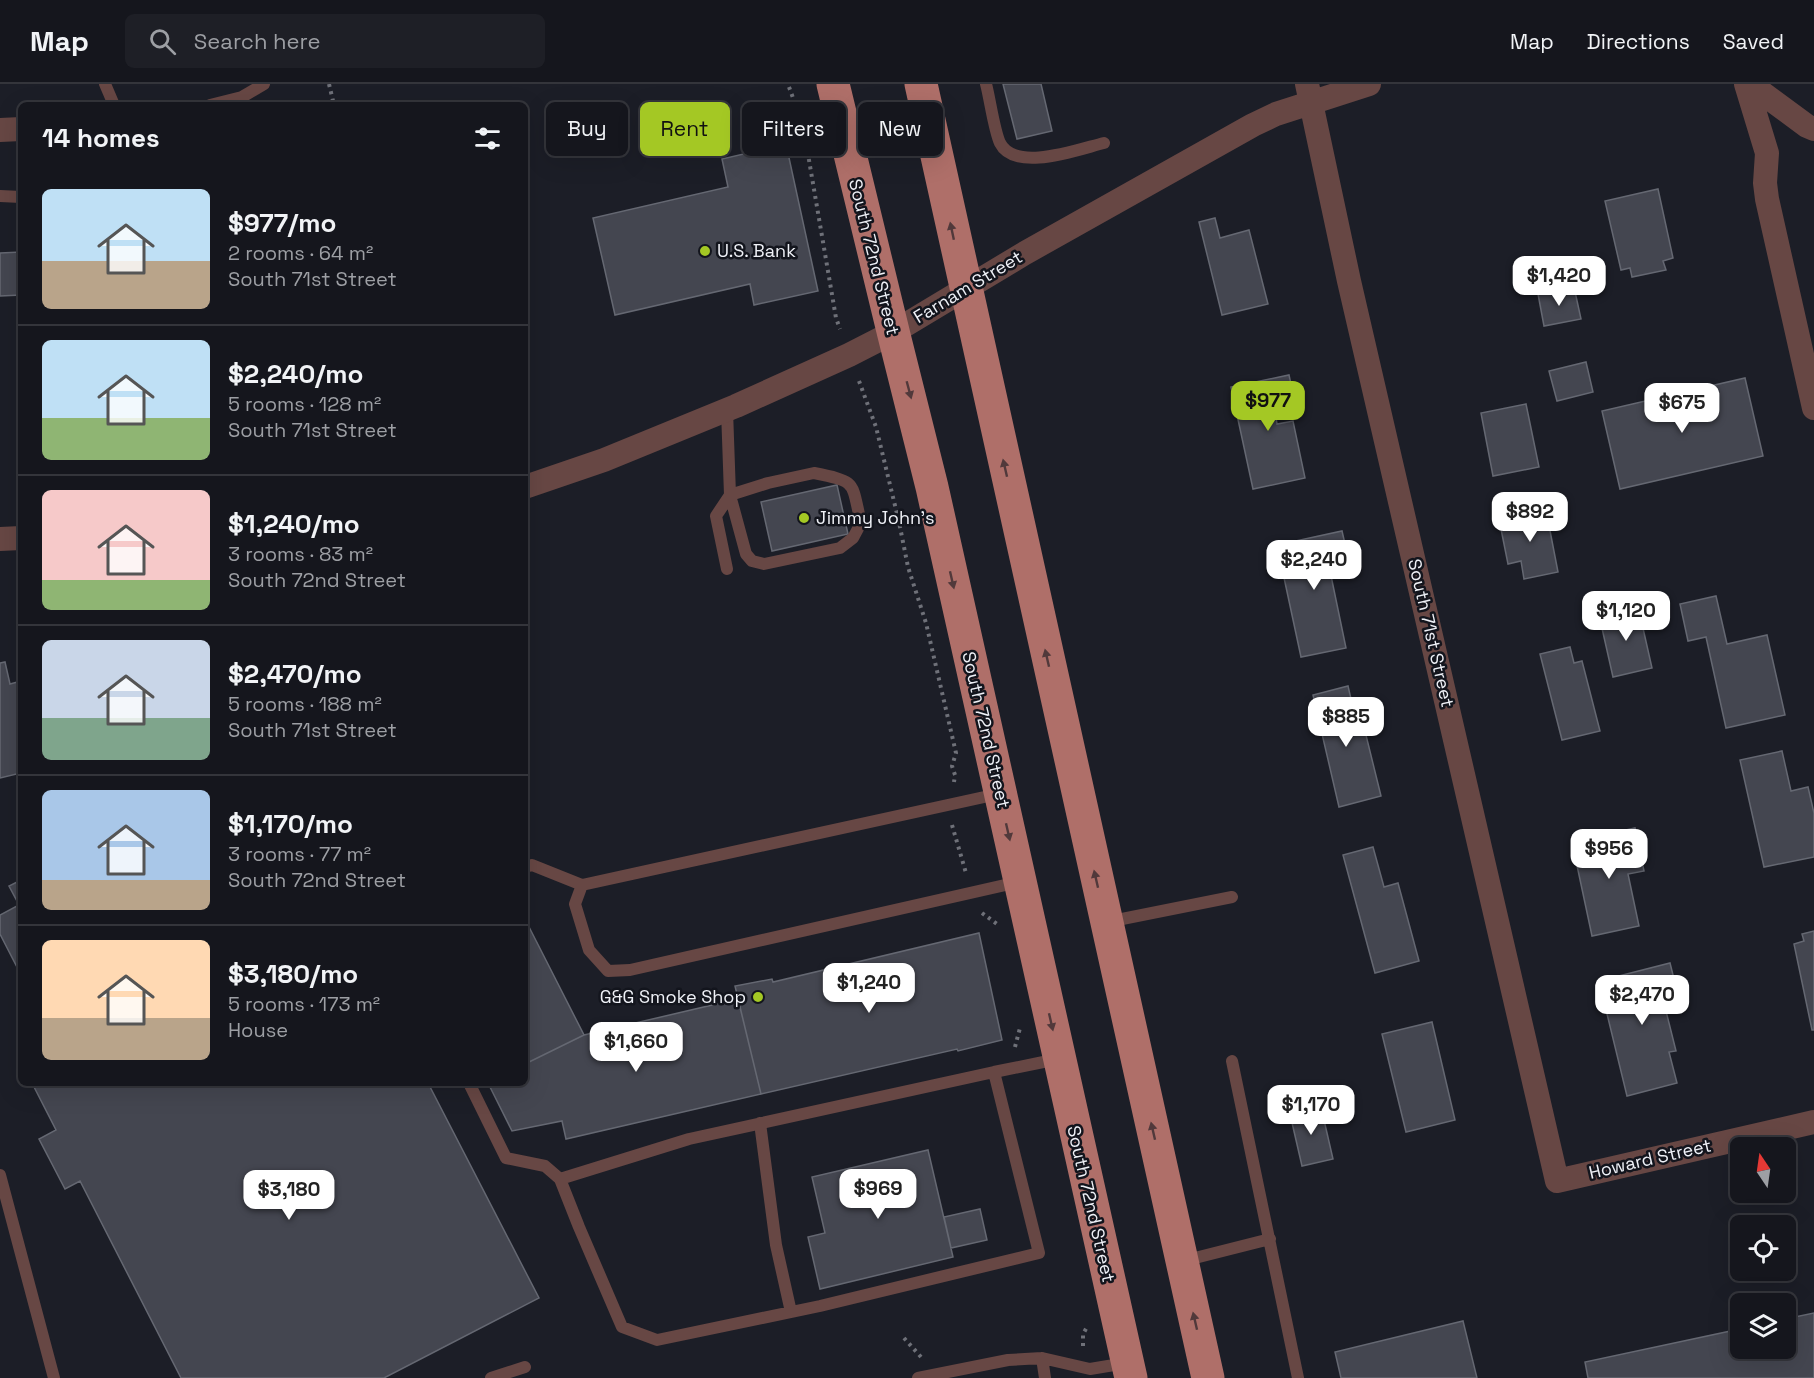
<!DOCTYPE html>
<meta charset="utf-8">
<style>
body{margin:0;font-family:"Space Grotesk",sans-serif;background:#1e1f26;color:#f1f3f6;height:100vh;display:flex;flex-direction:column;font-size:22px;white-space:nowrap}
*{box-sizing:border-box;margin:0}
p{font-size:20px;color:#9d9fa4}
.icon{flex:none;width:33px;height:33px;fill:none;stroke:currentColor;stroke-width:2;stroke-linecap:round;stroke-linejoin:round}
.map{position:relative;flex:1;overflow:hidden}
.drawer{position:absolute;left:18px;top:18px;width:510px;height:984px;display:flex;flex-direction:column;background:#15161d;border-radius:9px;box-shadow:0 6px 24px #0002,0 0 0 2px #34353b}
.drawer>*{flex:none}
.top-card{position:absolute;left:546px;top:18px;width:570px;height:54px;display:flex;gap:12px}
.needle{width:39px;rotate:347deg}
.buttons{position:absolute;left:1730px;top:1053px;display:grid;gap:12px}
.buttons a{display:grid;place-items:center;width:66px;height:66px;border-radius:9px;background:#15161d;box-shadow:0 6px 24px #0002,0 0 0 2px #34353b;font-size:30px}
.price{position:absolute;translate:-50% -51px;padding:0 14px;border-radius:12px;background:#fff;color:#222;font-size:20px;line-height:39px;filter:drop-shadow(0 2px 3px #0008)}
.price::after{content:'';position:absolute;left:50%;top:36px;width:18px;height:14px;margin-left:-9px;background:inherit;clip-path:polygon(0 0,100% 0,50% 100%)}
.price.selected{background:#a4c824;color:#111}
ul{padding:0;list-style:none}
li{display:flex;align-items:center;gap:18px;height:150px;padding:0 24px}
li+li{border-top:2px solid #34353b}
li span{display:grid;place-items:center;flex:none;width:168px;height:120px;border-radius:9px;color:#555}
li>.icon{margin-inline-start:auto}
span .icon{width:72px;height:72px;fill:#fffc;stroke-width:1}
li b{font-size:26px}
h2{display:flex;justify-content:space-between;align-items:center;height:72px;padding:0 24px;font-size:26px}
.tag{padding:0 21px;border-radius:9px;background:#15161d;box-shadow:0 6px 24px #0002,0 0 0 2px #34353b;font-size:21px;line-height:54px}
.tag.selected{background:#a4c824;color:#111}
header{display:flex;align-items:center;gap:36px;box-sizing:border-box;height:84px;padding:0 30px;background:#15161d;border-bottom:2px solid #34353b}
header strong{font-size:28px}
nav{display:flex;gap:33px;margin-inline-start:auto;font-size:21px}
.search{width:420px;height:54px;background:#1e1f26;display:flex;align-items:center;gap:15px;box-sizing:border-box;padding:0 21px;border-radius:9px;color:#9d9fa4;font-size:22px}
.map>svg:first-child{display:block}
.building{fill:#444650;stroke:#656872;stroke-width:1.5}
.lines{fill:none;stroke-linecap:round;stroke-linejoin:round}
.path{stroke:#6f7179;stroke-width:4;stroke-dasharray:3 4.5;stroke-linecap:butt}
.service{stroke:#674744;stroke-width:12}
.minor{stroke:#674744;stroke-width:24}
.primary{stroke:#af6f69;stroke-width:33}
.oneway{fill:#51393b}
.poi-dot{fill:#a4c824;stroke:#13151d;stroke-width:2}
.labels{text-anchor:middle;stroke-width:5;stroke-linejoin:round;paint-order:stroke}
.poi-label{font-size:18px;fill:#eff1f7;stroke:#13151d;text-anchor:start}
.street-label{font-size:18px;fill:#eff1f7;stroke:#13151d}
</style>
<header>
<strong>Map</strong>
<div class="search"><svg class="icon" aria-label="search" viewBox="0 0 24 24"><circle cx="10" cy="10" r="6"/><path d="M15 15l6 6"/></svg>Search here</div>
<nav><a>Map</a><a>Directions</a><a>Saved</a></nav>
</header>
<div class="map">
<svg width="1814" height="1294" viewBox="0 0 1814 1294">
<rect width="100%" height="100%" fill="#1c1e27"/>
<path class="building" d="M1003,0H1041L1052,47L1017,55Z
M786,60L818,207L754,221L750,200L615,231L593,134L728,103L722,75Z
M1658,105L1673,174L1663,177L1666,186L1632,193L1630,184L1621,186L1605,117Z
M1215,134L1220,154L1249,146L1268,220L1222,231L1199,138Z
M21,168V211L0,212V169Z
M1574,203L1581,235L1544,242L1538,210Z
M1586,278L1593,308L1557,317L1549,287Z
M1289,291L1296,323L1275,327L1277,340L1293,337L1305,394L1253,405L1231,303Z
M1745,294L1763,372L1620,405L1602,327Z
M1526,320L1539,383L1493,392L1481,329Z
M837,401L848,450L772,467L761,418Z
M1546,426L1558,488L1524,495L1521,477L1508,480L1499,435Z
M1342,447L1349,477L1329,482L1346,564L1301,573L1277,461Z
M1716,512L1727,560L1767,551L1785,631L1726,644L1706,553L1688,557L1680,520Z
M1638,522L1652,584L1613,593L1599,531Z
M1570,563L1574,579L1582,577L1600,647L1562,656L1540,570Z
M5,578L10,600L21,597V689L0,694V579Z
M1348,602L1357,641L1363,639L1381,712L1339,723L1313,611Z
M1782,667L1791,707L1808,703L1814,729V773L1764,783L1740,676Z
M1635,744L1644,787L1628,790L1639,842L1592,852L1572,758Z
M1373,763L1384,803L1398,799L1419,877L1375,889L1343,771Z
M21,796V891L0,850V831L19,821L9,802Z
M525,835L584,951L525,980Z
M1814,847V946H1812L1794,860L1804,857L1802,850Z
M979,849L1002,956L958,967L957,965L761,1010L735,902L772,895L773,898Z
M1670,879L1680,919L1665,923L1676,967L1669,968L1677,999L1627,1012L1599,897Z
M738,915L761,1010L566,1055L562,1037L512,1047L488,999H525V980L584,951Z
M1432,938L1455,1036L1406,1048L1382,950Z
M32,999H428L539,1214L384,1294H181L80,1097L65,1105L39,1055L56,1046Z
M1321,1023L1333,1075L1302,1082L1290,1030Z
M928,1066L953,1173L820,1205L808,1153L825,1149L812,1093Z
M980,1125L987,1156L951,1164L944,1133Z
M1814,1229V1294H1588L1585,1278L1740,1245V1264H1785V1235Z
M1463,1237L1477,1294H1341L1335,1268Z"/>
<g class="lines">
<path class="path" d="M329,0L334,21
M789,3L803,41L836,234L840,245
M859,297L876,343L899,438L908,483L926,539L956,669L952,682L955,691L954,698
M952,741L966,789
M982,829L997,840
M1015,963L1020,944
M904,1254L921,1273
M1083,1262V1250L1087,1243"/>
<path class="service" d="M105,0L114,21
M986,0C990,15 994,46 1000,59C1015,89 1079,65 1104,59
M210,21L242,13L264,0
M0,112L21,113
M727,326L730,411L716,432L727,485
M814,389C858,398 851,397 861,439L853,454L840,464L764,480L752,477L746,470L730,411L768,399Z
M998,710L582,801L575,820L589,866L608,887L630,886L1018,798
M525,783L532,781L582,801
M1107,838L1232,813
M1232,977L1298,1294
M469,999L506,1074L545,1082L560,1095L579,1143L622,1243L657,1256L820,1222L1039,1169L994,988L1058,975
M760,1039L776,1161L791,1228
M0,1091L54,1294
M560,1095L689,1055L994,988
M1183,1177L1270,1155
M1042,1274L1045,1294
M491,1294L525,1283
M918,1294L1008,1276L1042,1274L1090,1285L1126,1279"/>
<path class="minor" d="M1307,0L1349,197L1557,1097L1814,1038
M1746,0L1767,69L1765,99L1767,115L1814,324
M1750,0L1807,42L1814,45
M0,46L21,45
M525,403L604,376L736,322L849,271L892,249L1025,169L1253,41L1276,30L1369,0
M0,455L21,454"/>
<path class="primary" d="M833,0C865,134 898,269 932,403L1131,1294
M921,0L1208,1294"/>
</g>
<defs><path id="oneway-solid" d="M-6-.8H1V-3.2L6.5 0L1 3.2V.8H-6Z" transform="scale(1.5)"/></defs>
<g class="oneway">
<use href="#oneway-solid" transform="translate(952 147) rotate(-102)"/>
<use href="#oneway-solid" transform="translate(909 306) rotate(75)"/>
<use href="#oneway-solid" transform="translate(1005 384) rotate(-103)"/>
<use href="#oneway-solid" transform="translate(952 496) rotate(77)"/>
<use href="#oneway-solid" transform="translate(1047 574) rotate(-103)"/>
<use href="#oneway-solid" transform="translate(1008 748) rotate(77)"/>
<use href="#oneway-solid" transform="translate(1096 795) rotate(-103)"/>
<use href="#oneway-solid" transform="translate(1051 938) rotate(77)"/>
<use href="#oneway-solid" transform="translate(1153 1047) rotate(-103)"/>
<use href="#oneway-solid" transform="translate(1195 1237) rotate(-103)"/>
</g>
<g class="poi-dot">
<circle cx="705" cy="167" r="6"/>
<circle cx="804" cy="434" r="6"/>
<circle cx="758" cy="913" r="6"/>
</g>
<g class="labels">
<g class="poi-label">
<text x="717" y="173">U.S. Bank</text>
<text x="816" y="440">Jimmy John's</text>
<text x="746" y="919" text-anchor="end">G&amp;G Smoke Shop</text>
</g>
<g class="street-label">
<text transform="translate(874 173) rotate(76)" y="6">South 72nd Street</text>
<text transform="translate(968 203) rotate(-31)" y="6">Farnam Street</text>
<text transform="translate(1431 549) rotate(77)" y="6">South 71st Street</text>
<text transform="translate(986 646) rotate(77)" y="6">South 72nd Street</text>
<text transform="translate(1650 1075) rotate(-13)" y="6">Howard Street</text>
<text transform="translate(1091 1120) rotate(77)" y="6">South 72nd Street</text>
</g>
</g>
</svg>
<div class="buttons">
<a><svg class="needle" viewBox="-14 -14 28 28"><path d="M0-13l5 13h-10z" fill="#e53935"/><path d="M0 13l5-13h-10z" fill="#9d9fa4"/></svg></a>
<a><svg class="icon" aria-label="locate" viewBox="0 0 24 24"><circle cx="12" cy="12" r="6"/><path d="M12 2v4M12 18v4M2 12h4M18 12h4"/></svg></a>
<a><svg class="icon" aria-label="layers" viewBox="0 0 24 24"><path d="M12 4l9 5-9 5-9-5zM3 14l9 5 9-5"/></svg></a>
</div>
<b class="price" style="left:1559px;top:223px">$1,420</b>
<b class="price selected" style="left:1268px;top:348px">$977</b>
<b class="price" style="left:1682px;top:350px">$675</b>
<b class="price" style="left:1530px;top:459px">$892</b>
<b class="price" style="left:1314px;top:507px">$2,240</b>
<b class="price" style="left:1626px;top:558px">$1,120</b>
<b class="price" style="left:1346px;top:664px">$885</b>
<b class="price" style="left:1609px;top:796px">$956</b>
<b class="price" style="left:869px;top:930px">$1,240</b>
<b class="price" style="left:1642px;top:942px">$2,470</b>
<b class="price" style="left:636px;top:989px">$1,660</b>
<b class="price" style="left:1311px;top:1052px">$1,170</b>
<b class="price" style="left:878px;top:1136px">$969</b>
<b class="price" style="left:289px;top:1137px">$3,180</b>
<div class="top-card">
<a class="tag">Buy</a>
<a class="tag selected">Rent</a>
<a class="tag">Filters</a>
<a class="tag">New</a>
</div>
<section class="drawer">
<h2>14 homes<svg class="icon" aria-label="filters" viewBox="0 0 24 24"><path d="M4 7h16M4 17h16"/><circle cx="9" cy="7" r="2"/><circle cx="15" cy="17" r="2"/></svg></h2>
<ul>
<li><span style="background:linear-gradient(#bfe0f5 60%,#b9a48a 0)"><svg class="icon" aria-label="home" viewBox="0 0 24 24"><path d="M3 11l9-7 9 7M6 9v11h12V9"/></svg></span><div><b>$977/mo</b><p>2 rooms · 64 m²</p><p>South 71st Street</p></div></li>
<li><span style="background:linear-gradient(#bfe0f5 65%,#8fb573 0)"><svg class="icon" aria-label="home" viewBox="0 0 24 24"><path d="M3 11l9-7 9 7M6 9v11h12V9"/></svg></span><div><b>$2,240/mo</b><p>5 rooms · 128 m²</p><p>South 71st Street</p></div></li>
<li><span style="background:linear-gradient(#f6c9c9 75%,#8fb573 0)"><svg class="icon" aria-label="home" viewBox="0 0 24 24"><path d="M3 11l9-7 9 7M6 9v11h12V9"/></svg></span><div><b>$1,240/mo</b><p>3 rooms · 83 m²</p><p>South 72nd Street</p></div></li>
<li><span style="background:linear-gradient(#c9d6e8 65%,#7fa58c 0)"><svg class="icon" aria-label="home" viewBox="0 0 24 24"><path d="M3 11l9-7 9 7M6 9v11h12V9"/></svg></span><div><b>$2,470/mo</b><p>5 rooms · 188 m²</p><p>South 71st Street</p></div></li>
<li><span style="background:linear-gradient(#a9c7e8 75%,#b9a48a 0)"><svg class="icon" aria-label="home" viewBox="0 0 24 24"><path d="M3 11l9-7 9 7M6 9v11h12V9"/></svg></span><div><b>$1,170/mo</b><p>3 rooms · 77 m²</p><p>South 72nd Street</p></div></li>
<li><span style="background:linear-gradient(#ffd9b3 65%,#b9a48a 0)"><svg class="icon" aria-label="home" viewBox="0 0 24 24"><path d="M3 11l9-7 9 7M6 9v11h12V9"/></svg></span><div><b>$3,180/mo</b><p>5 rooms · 173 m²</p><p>House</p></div></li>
</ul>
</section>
</div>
